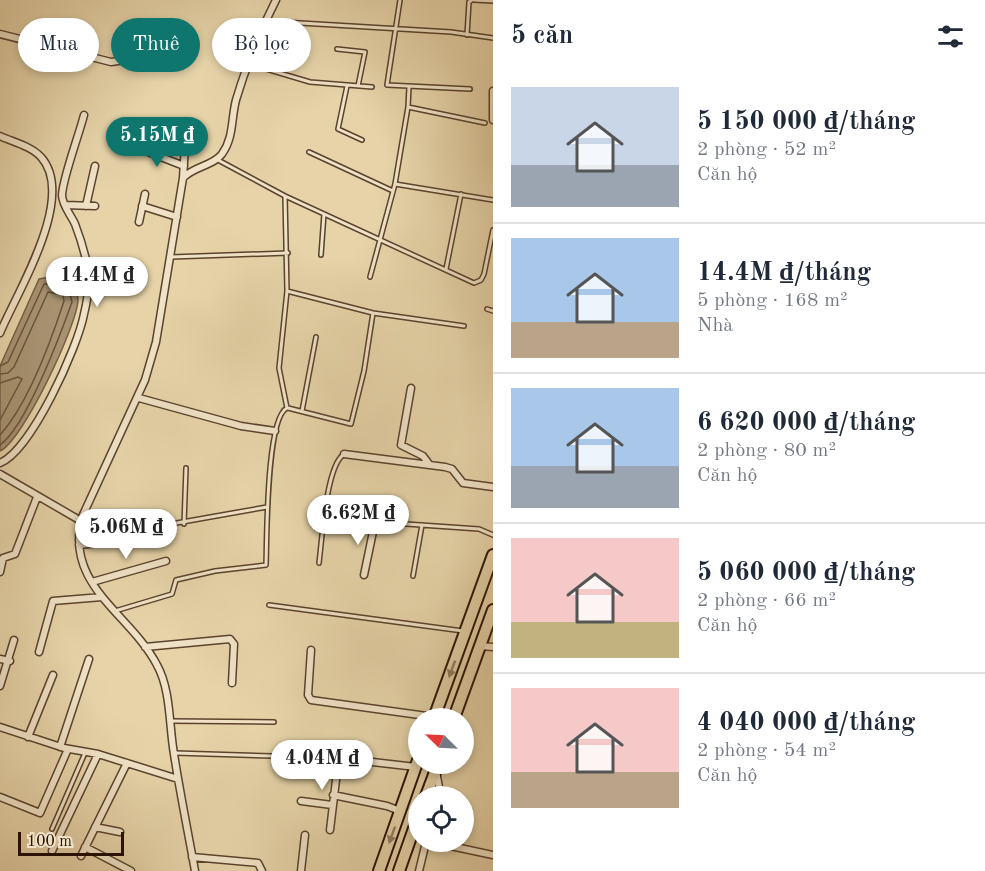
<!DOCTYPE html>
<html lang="vi">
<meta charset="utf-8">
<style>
body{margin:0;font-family:"Old Standard TT",serif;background:#f2f2f3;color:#1f2937;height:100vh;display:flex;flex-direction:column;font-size:22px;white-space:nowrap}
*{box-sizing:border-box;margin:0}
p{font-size:20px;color:#747a83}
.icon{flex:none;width:33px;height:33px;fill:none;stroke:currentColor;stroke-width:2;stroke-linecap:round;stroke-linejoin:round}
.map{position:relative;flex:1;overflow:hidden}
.panel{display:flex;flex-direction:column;background:#fff;width:492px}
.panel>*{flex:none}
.guide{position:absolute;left:18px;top:18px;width:384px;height:54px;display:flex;gap:12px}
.needle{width:39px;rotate:294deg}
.fabs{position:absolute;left:408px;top:708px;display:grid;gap:12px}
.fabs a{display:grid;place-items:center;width:66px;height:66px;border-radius:50%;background:#fff;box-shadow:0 3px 9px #0003;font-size:30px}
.scale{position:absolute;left:18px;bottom:15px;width:106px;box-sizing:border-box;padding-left:6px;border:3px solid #2c1305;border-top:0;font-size:16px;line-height:21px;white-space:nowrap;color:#2c1305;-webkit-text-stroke:4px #efe2c6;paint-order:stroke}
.price{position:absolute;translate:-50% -51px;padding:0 14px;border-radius:21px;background:#fff;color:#222;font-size:20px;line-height:39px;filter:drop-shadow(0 2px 3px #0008)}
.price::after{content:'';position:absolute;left:50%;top:36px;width:18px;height:14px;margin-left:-9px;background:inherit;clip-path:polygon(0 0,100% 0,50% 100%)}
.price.current{background:#0f766e;color:#fff}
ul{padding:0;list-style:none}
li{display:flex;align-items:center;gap:18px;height:150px;padding:0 18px}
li+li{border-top:2px solid #e0e1e3}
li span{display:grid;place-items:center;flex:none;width:168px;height:120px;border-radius:0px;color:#555}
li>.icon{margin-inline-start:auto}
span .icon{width:72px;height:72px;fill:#fffc;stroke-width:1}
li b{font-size:26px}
h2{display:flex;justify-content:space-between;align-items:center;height:72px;padding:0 18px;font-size:26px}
.chip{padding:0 21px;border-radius:27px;background:#fff;box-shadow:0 3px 9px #0003;font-size:21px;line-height:54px}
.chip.current{background:#0f766e;color:#fff}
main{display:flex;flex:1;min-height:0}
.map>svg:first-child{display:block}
.water{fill:#a79271;stroke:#765f46;stroke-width:1.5}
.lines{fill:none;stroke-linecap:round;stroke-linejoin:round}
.shore{stroke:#6a523b;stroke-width:1.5}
.lane-casing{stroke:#5a432e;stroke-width:6}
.street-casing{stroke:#5a432e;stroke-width:9}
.highway-casing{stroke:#2c1305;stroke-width:14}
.lane{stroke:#efe2c6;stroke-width:3}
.street{stroke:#efe2c6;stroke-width:6}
.highway{stroke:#e6d3a8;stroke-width:10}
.oneway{fill:#927d5f}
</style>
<main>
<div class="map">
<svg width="493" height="871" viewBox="0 0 493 871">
<rect width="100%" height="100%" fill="#e6d3a8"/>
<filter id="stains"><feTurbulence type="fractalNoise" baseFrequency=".00333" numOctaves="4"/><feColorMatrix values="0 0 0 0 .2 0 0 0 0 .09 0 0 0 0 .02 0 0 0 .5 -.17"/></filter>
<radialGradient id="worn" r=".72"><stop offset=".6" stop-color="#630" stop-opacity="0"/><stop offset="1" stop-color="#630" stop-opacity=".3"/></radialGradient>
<path class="water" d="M50,277L67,281L75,287C76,291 78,295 78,300C77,326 22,442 0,451V366L39,279Z"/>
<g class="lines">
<path class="shore" d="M0,366L8,362L44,284H56L69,290L72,302C61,333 26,427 0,445
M0,374L8,373L14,367L48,292L63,295L64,301C51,341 28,404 0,435
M0,383L18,377L22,379L0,420"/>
<defs>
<path id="lane" d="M400,0L387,85L470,89
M474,0L493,1
M267,21L451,32L493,38
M467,35L469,2L472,0
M337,49L365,52L358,86
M249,64L310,82L372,87
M347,86L338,129L362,140
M408,107L409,87
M309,152L393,191
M218,160L285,196L474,283L481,280L484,274L493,230
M395,184L493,200
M321,255L324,214
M171,257L288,253
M446,269L461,194
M370,277L395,184L408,107L485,123
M287,291L373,313L464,326
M487,309L493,311
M288,408L351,424L364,371L373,313
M302,411L316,337
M377,522L479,529L493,535
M184,524L186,468
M154,527L267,507
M319,563C322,540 326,468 343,455
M413,576L422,525
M269,605L463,631
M115,611L172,594L176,580L215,571L266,565C267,540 266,418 287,408L279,368L287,291L285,196
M171,721L274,722
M175,753L272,756
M52,829L85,753"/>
<path id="street" d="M0,34L111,62L152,56L158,44V28L154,25H132
M493,91V120
M0,136C13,142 31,146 41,157C77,197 17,292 0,333
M138,148L184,166
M183,178L185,146
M65,205L95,206
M86,206L95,166
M142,206L177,217
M139,222L145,194
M411,388L401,445L423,456L429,464
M139,398L241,426L275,431
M344,454L445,467L452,469L463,483L493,487
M0,463C31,451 78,347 84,314C88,298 90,280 87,264C84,250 80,237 75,224C71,215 62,205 62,195C63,177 79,135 84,115
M0,474L81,521
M351,523L375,522L364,575
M79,545L110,542
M0,572L3,558L15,554L37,497
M92,582L166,561
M480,646L493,647
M145,647L230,639L234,644L232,683
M311,650L308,695L311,700L434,717
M39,652L53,601L102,597
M0,659L10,661
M0,686L14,640
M0,727L64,748L98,754L178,779
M28,737L53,675
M60,747L89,659
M320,749L355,760L416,767
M436,771L439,787L437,796
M333,795L387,806L400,811
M0,797L40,813L68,749
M301,801L332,805
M95,827L120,832
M330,830L339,755
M432,842L493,855
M85,847L131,871
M52,851L98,754
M81,856L127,763
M192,857L258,863L262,871
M195,871C188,832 180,793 174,754C169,726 171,690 157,665C130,613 64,586 82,517L145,380L156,342L183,178C194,166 213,166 222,154C234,137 231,119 236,100C246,66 260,32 276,0
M301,871L305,835
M419,871L426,842"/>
<path id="highway" d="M434,718L493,555
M454,718L493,610
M426,796L438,764
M379,871L418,760
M399,871L418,817"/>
</defs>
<use href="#lane" class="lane-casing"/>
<use href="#street" class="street-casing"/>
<use href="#highway" class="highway-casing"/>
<use href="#lane" class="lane"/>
<use href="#street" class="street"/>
<use href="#highway" class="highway"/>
</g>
<defs><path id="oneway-solid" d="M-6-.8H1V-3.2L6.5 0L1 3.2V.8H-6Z" transform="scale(1.5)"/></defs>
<g class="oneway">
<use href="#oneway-solid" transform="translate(452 669) rotate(110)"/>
<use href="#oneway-solid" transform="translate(392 835) rotate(110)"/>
</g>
<rect width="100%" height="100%" filter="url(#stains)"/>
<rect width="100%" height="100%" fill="url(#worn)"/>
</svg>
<div class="fabs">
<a><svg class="needle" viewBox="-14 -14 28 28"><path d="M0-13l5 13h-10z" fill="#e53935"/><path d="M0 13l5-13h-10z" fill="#747a83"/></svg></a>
<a><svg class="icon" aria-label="locate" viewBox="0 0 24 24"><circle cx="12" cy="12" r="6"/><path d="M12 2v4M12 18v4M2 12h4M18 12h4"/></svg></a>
</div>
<div class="scale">100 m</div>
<b class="price current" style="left:157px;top:168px">5.15M ₫</b>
<b class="price" style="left:97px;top:308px">14.4M ₫</b>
<b class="price" style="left:358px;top:546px">6.62M ₫</b>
<b class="price" style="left:126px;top:560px">5.06M ₫</b>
<b class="price" style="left:322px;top:791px">4.04M ₫</b>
<div class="guide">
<a class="chip">Mua</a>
<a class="chip current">Thuê</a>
<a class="chip">Bộ lọc</a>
</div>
</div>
<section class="panel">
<h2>5 căn<svg class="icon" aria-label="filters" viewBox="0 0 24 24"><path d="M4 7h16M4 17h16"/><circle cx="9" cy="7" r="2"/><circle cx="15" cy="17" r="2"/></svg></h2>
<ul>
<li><span style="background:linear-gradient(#c9d6e8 65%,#9aa5b1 0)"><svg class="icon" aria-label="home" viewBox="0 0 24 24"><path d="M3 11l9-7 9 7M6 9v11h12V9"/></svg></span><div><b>5 150 000 ₫/tháng</b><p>2 phòng · 52 m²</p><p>Căn hộ</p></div></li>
<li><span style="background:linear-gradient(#a9c7e8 70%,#b9a48a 0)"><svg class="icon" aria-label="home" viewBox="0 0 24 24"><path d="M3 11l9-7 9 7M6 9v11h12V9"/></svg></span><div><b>14.4M ₫/tháng</b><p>5 phòng · 168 m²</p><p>Nhà</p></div></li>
<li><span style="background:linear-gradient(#a9c7e8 65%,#9aa5b1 0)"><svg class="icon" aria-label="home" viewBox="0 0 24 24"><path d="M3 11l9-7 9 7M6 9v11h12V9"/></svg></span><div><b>6 620 000 ₫/tháng</b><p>2 phòng · 80 m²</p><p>Căn hộ</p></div></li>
<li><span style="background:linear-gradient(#f6c9c9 70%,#c2b280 0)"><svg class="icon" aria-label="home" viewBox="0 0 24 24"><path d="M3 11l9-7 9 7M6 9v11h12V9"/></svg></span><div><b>5 060 000 ₫/tháng</b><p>2 phòng · 66 m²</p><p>Căn hộ</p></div></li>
<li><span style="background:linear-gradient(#f6c9c9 70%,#b9a48a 0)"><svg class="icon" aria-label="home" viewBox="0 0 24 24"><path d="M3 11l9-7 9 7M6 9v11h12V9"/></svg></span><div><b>4 040 000 ₫/tháng</b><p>2 phòng · 54 m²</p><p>Căn hộ</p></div></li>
</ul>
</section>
</main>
